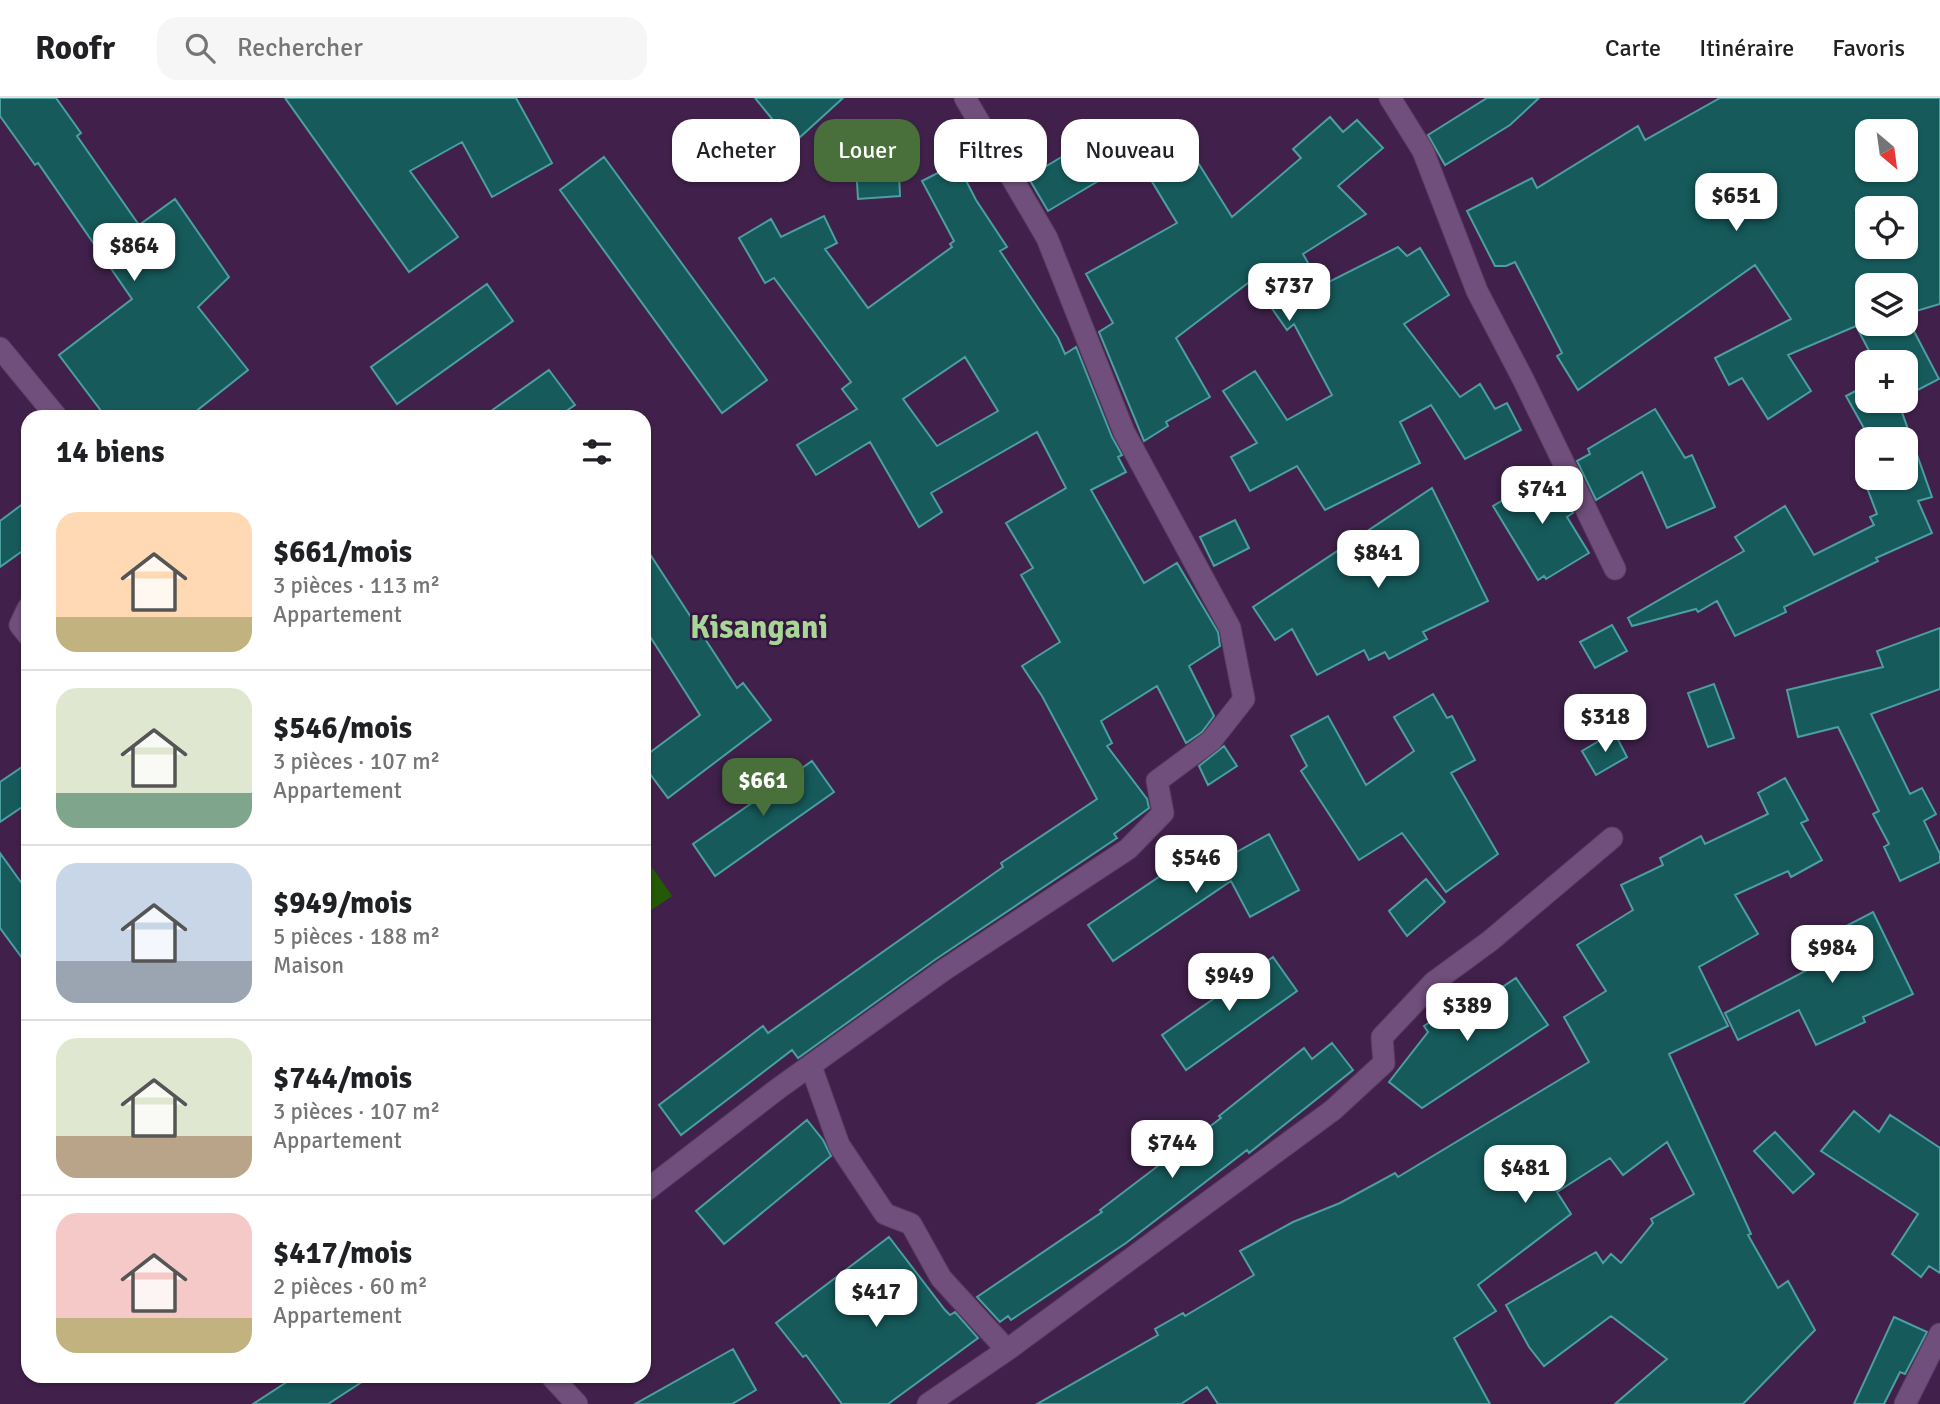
<!DOCTYPE html>
<html lang="fr">
<meta charset="utf-8">
<style>
body{margin:0;font-family:Signika,sans-serif;background:#f6f6f6;color:#202124;height:100vh;display:flex;flex-direction:column;font-size:26px;white-space:nowrap}
*{box-sizing:border-box;margin:0}
p{font-size:23px;color:#757577}
.icon{flex:none;width:38px;height:38px;fill:none;stroke:currentColor;stroke-width:2;stroke-linecap:round;stroke-linejoin:round}
.map{position:relative;flex:1;overflow:hidden}
.panel{position:absolute;left:21px;top:312px;width:630px;height:973px;display:flex;flex-direction:column;background:#fff;border-radius:21px;box-shadow:0 2px 5px #0004}
.panel>*{flex:none}
.banner{position:absolute;left:672px;top:21px;width:665px;height:63px;display:flex;gap:14px}
.needle{width:46px;rotate:151deg}
.tools{position:absolute;left:1855px;top:21px;display:grid;gap:14px}
.tools a{display:grid;place-items:center;width:63px;height:63px;border-radius:14px;background:#fff;box-shadow:0 2px 5px #0004;font-size:35px}
.price{position:absolute;translate:-50% -60px;padding:0 16px;border-radius:14px;background:#fff;color:#222;font-size:23px;line-height:46px;filter:drop-shadow(0 2px 4px #0008)}
.price::after{content:'';position:absolute;left:50%;top:42px;width:21px;height:16px;margin-left:-10px;background:inherit;clip-path:polygon(0 0,100% 0,50% 100%)}
.price.current{background:#49703a;color:#fff}
ul{padding:0;list-style:none}
li{display:flex;align-items:center;gap:21px;height:175px;padding:0 35px}
li+li{border-top:2px solid #e0e0e0}
li span{display:grid;place-items:center;flex:none;width:196px;height:140px;border-radius:21px;color:#555}
li>.icon{margin-inline-start:auto}
span .icon{width:84px;height:84px;fill:#fffc;stroke-width:1}
li b{font-size:30px}
h2{display:flex;justify-content:space-between;align-items:center;height:84px;padding:0 35px;font-size:30px}
.chip{padding:0 24px;border-radius:21px;background:#fff;box-shadow:0 2px 5px #0004;font-size:24px;line-height:63px}
.chip.current{background:#49703a;color:#fff}
header{display:flex;align-items:center;gap:42px;box-sizing:border-box;height:98px;padding:0 35px;background:#fff;border-bottom:2px solid #e0e0e0}
header strong{font-size:33px}
nav{display:flex;gap:38px;margin-inline-start:auto;font-size:24px}
.search{width:490px;height:63px;background:#f6f6f6;display:flex;align-items:center;gap:18px;box-sizing:border-box;padding:0 24px;border-radius:21px;color:#757577;font-size:26px}
.map>svg:first-child{display:block}
.green{fill:#255a04}
.building{fill:#165a5b;stroke:#4b9fa1;stroke-width:2;fill-rule:evenodd}
.lines{fill:none;stroke-linecap:round;stroke-linejoin:round}
.street-casing{stroke:#593d61;stroke-width:23}
.street{stroke:#714f7c;stroke-width:21}
.labels{text-anchor:middle;stroke-width:5;stroke-linejoin:round;paint-order:stroke}
.town-label{font-size:32px;font-weight:bold;fill:#a8d696;stroke:#361740}
</style>
<header>
<strong>Roofr</strong>
<div class="search"><svg class="icon" aria-label="search" viewBox="0 0 24 24"><circle cx="10" cy="10" r="6"/><path d="M15 15l6 6"/></svg>Rechercher</div>
<nav><a>Carte</a><a>Itinéraire</a><a>Favoris</a></nav>
</header>
<div class="map">
<svg width="1940" height="1306" viewBox="0 0 1940 1306">
<rect width="100%" height="100%" fill="#41214b"/>
<path class="green" d="M644,758L672,798L644,817Z"/>
<path class="building" d="M0,0H56L81,35L77,38L139,127L175,101L229,179L198,209L248,272L190,318H105L59,257L132,201L38,65L35,67L0,18Z
M285,0H516L552,65L492,99L462,44L410,73L458,139L409,174Z
M755,0H843L765,71L744,48L773,22Z
M1487,0H1539L1510,27L1445,67L1428,37Z
M1720,0H1940V206L1906,216V187H1867V226H1906V218L1939,281L1906,298V264H1875L1856,228L1788,257L1811,293L1768,321L1742,280L1729,287L1715,260L1791,221L1755,167L1578,292L1557,258L1562,255L1515,164L1506,168H1495L1467,113L1532,80L1537,90L1638,28L1645,42ZM1867,33H1906V72H1867ZM1867,110H1906V149H1867Z
M1330,19L1343,34L1357,22L1383,50L1338,88L1366,116L1303,156L1321,188L1398,149L1407,158L1420,150L1449,197L1404,226L1460,299L1480,286L1495,311L1507,305L1521,332L1465,361L1431,307L1400,324L1420,365L1325,412L1297,368L1250,393L1231,359L1257,345L1223,293L1255,273L1287,322L1332,297L1294,226L1287,232L1252,182L1176,240L1210,299L1166,324L1168,328L1144,343L1099,234L1113,225L1086,176L1177,125L1145,72L1187,47L1232,119L1301,60L1293,51Z
M897,31L900,98L858,101L854,34Z
M1100,36L1120,70L1048,113L1028,79Z
M604,59L767,282L722,315L560,92Z
M957,65L976,102L1007,149L1000,153L1058,240L1065,256L1076,249L1112,339L1122,357L1118,359L1126,374L1091,392L1144,485L1177,465L1218,534L1220,548L1189,568L1214,618L1202,634L1186,645L1157,588L1101,623L1112,645L1107,648L1147,701L1149,710L1114,736L1117,740L936,861L798,960L792,952L681,1037L659,1007L763,928L768,935L1003,769L1001,765L1097,701L1042,598L1022,568L1060,544L1021,477L1033,470L1006,425L1066,390L1037,334L931,395L942,414L919,429L870,344L816,377L797,347L857,311L842,291L851,284L774,180L765,185L739,140L771,121L781,139L824,118L837,145L825,151L868,210L952,149L950,146L954,143L922,83ZM965,259L998,313L937,348L903,301Z
M487,186L513,223L397,306L371,269Z
M549,272L575,307L559,318H484Z
M1867,287V303H1898L1932,399L1918,403L1932,435L1876,460L1878,463L1784,509L1786,514L1735,538L1717,503L1698,514L1696,511L1632,528L1628,520L1744,453L1735,439L1785,408L1814,457L1874,427L1870,419L1877,416L1858,366L1867,362V380H1906V341H1870L1846,298Z
M1655,311L1685,360L1692,357L1715,409L1667,430L1642,374L1596,402L1577,363L1590,356L1588,351Z
M1553,372L1573,415L1567,419L1589,455L1546,481L1544,478L1538,482L1493,408Z
M1432,390L1488,503L1423,534L1427,541L1389,561L1385,554L1369,562L1364,552L1317,577L1292,531L1275,542L1253,509Z
M28,402V449L0,469V423Z
M1235,422L1249,450L1214,468L1200,439Z
M644,447L737,590L743,585L771,622L668,700L644,668V659L700,617L644,529Z
M1612,527L1627,553L1595,570L1580,544Z
M1940,530V591L1871,616L1910,696L1922,690L1936,716L1924,723L1940,756V764L1900,783L1884,749L1889,746L1873,716L1879,713L1838,629L1798,639L1787,592L1883,569L1877,553Z
M1714,586L1734,640L1708,649L1688,595Z
M1433,596L1447,620L1452,618L1475,662L1451,675L1498,756L1446,794L1402,735L1359,762L1301,673L1307,668L1291,638L1328,618L1366,687L1414,653L1394,619Z
M1614,634L1627,659L1596,677L1582,653Z
M1224,648L1237,668L1208,687L1199,668Z
M812,663L834,694L715,778L693,746Z
M28,665V705L0,724V684Z
M1785,680L1808,722L1801,725L1822,762L1791,779L1788,773L1735,797L1758,836L1699,869L1728,928L1669,956L1751,1136L1748,1137L1778,1190L1788,1183L1815,1232L1743,1306H1615L1667,1261L1611,1218L1544,1268L1529,1249L1506,1207L1596,1154L1603,1165L1611,1156L1621,1165L1653,1125L1651,1121L1694,1096L1667,1044L1623,1077L1610,1060L1557,1094L1571,1116L1478,1187L1496,1213L1454,1240L1490,1306H1218L1207,1289L1181,1306H1037L1158,1237L1155,1231L1183,1215L1185,1218L1254,1177L1240,1153L1293,1124L1340,1105L1395,1075L1398,1079L1589,964L1564,919L1606,893L1577,847L1633,812L1621,787L1663,767L1660,760L1701,738L1705,746L1768,716L1758,695Z
M1269,736L1299,792L1250,819L1231,783L1113,863L1088,827L1178,766L1188,781Z
M0,755L28,794V868L0,830Z
M1426,781L1445,804L1407,838L1389,813Z
M1873,814L1913,896L1863,919L1865,924L1816,947L1799,912L1738,942L1725,915L1811,870L1802,851Z
M1273,859L1297,893L1186,972L1162,937Z
M1516,880L1548,927L1422,1010L1389,984L1428,934L1424,928L1452,909L1459,918Z
M1332,945L1353,972L1249,1055L1247,1052L1126,1145L1011,1222L1008,1218L1000,1224L977,1199L1102,1114L1100,1112L1221,1020L1219,1018L1304,950L1312,961Z
M1854,1013L1879,1034L1890,1017L1940,1050V1175L1929,1168L1921,1179L1892,1156L1918,1116L1821,1053Z
M807,1022L823,1042L831,1058L724,1146L696,1113Z
M1775,1034L1814,1076L1793,1095L1754,1053Z
M889,1139L945,1212L950,1217L955,1214L978,1240L888,1306H842L806,1257L803,1259L776,1225Z
M1894,1219L1927,1234L1905,1276L1900,1274L1884,1306H1854Z
M733,1251L756,1292L732,1306H635Z
M296,1278H371L328,1306H253Z"/>
<g class="lines">
<defs>
<path id="street" d="M1390,0L1423,53L1477,193L1523,281L1615,471
M0,250L56,318
M28,510L20,527L28,537
M811,968L839,1047L885,1116L911,1126L941,1180L1007,1252
M644,1094L779,990L944,872L1128,751L1163,715L1157,683L1211,643L1244,601L1230,530L1124,334L1047,140L965,0
M551,1278L577,1306
M928,1306L1007,1252L1333,1012L1384,965L1382,939L1434,884L1490,843L1612,740
M1905,1306L1940,1236"/>
</defs>
<use href="#street" class="street-casing"/>
<use href="#street" class="street"/>
</g>
<g class="labels">
<g class="town-label">
<text x="759" y="540">Kisangani</text>
</g>
</g>
</svg>
<div class="tools">
<a><svg class="needle" viewBox="-14 -14 28 28"><path d="M0-13l5 13h-10z" fill="#e53935"/><path d="M0 13l5-13h-10z" fill="#757577"/></svg></a>
<a><svg class="icon" aria-label="locate" viewBox="0 0 24 24"><circle cx="12" cy="12" r="6"/><path d="M12 2v4M12 18v4M2 12h4M18 12h4"/></svg></a>
<a><svg class="icon" aria-label="layers" viewBox="0 0 24 24"><path d="M12 4l9 5-9 5-9-5zM3 14l9 5 9-5"/></svg></a>
<a>+</a>
<a>−</a>
</div>
<b class="price" style="left:1736px;top:135px">$651</b>
<b class="price" style="left:134px;top:185px">$864</b>
<b class="price" style="left:1289px;top:225px">$737</b>
<b class="price" style="left:1542px;top:428px">$741</b>
<b class="price" style="left:1378px;top:492px">$841</b>
<b class="price" style="left:1605px;top:656px">$318</b>
<b class="price current" style="left:763px;top:720px">$661</b>
<b class="price" style="left:1196px;top:797px">$546</b>
<b class="price" style="left:1832px;top:887px">$984</b>
<b class="price" style="left:1229px;top:915px">$949</b>
<b class="price" style="left:1467px;top:945px">$389</b>
<b class="price" style="left:1172px;top:1082px">$744</b>
<b class="price" style="left:1525px;top:1107px">$481</b>
<b class="price" style="left:876px;top:1231px">$417</b>
<div class="banner">
<a class="chip">Acheter</a>
<a class="chip current">Louer</a>
<a class="chip">Filtres</a>
<a class="chip">Nouveau</a>
</div>
<section class="panel">
<h2>14 biens<svg class="icon" aria-label="filters" viewBox="0 0 24 24"><path d="M4 7h16M4 17h16"/><circle cx="9" cy="7" r="2"/><circle cx="15" cy="17" r="2"/></svg></h2>
<ul>
<li><span style="background:linear-gradient(#ffd9b3 75%,#c2b280 0)"><svg class="icon" aria-label="home" viewBox="0 0 24 24"><path d="M3 11l9-7 9 7M6 9v11h12V9"/></svg></span><div><b>$661/mois</b><p>3 pièces · 113 m²</p><p>Appartement</p></div></li>
<li><span style="background:linear-gradient(#dfe7d0 75%,#7fa58c 0)"><svg class="icon" aria-label="home" viewBox="0 0 24 24"><path d="M3 11l9-7 9 7M6 9v11h12V9"/></svg></span><div><b>$546/mois</b><p>3 pièces · 107 m²</p><p>Appartement</p></div></li>
<li><span style="background:linear-gradient(#c9d6e8 70%,#9aa5b1 0)"><svg class="icon" aria-label="home" viewBox="0 0 24 24"><path d="M3 11l9-7 9 7M6 9v11h12V9"/></svg></span><div><b>$949/mois</b><p>5 pièces · 188 m²</p><p>Maison</p></div></li>
<li><span style="background:linear-gradient(#dfe7d0 70%,#b9a48a 0)"><svg class="icon" aria-label="home" viewBox="0 0 24 24"><path d="M3 11l9-7 9 7M6 9v11h12V9"/></svg></span><div><b>$744/mois</b><p>3 pièces · 107 m²</p><p>Appartement</p></div></li>
<li><span style="background:linear-gradient(#f6c9c9 75%,#c2b280 0)"><svg class="icon" aria-label="home" viewBox="0 0 24 24"><path d="M3 11l9-7 9 7M6 9v11h12V9"/></svg></span><div><b>$417/mois</b><p>2 pièces · 60 m²</p><p>Appartement</p></div></li>
</ul>
</section>
</div>
